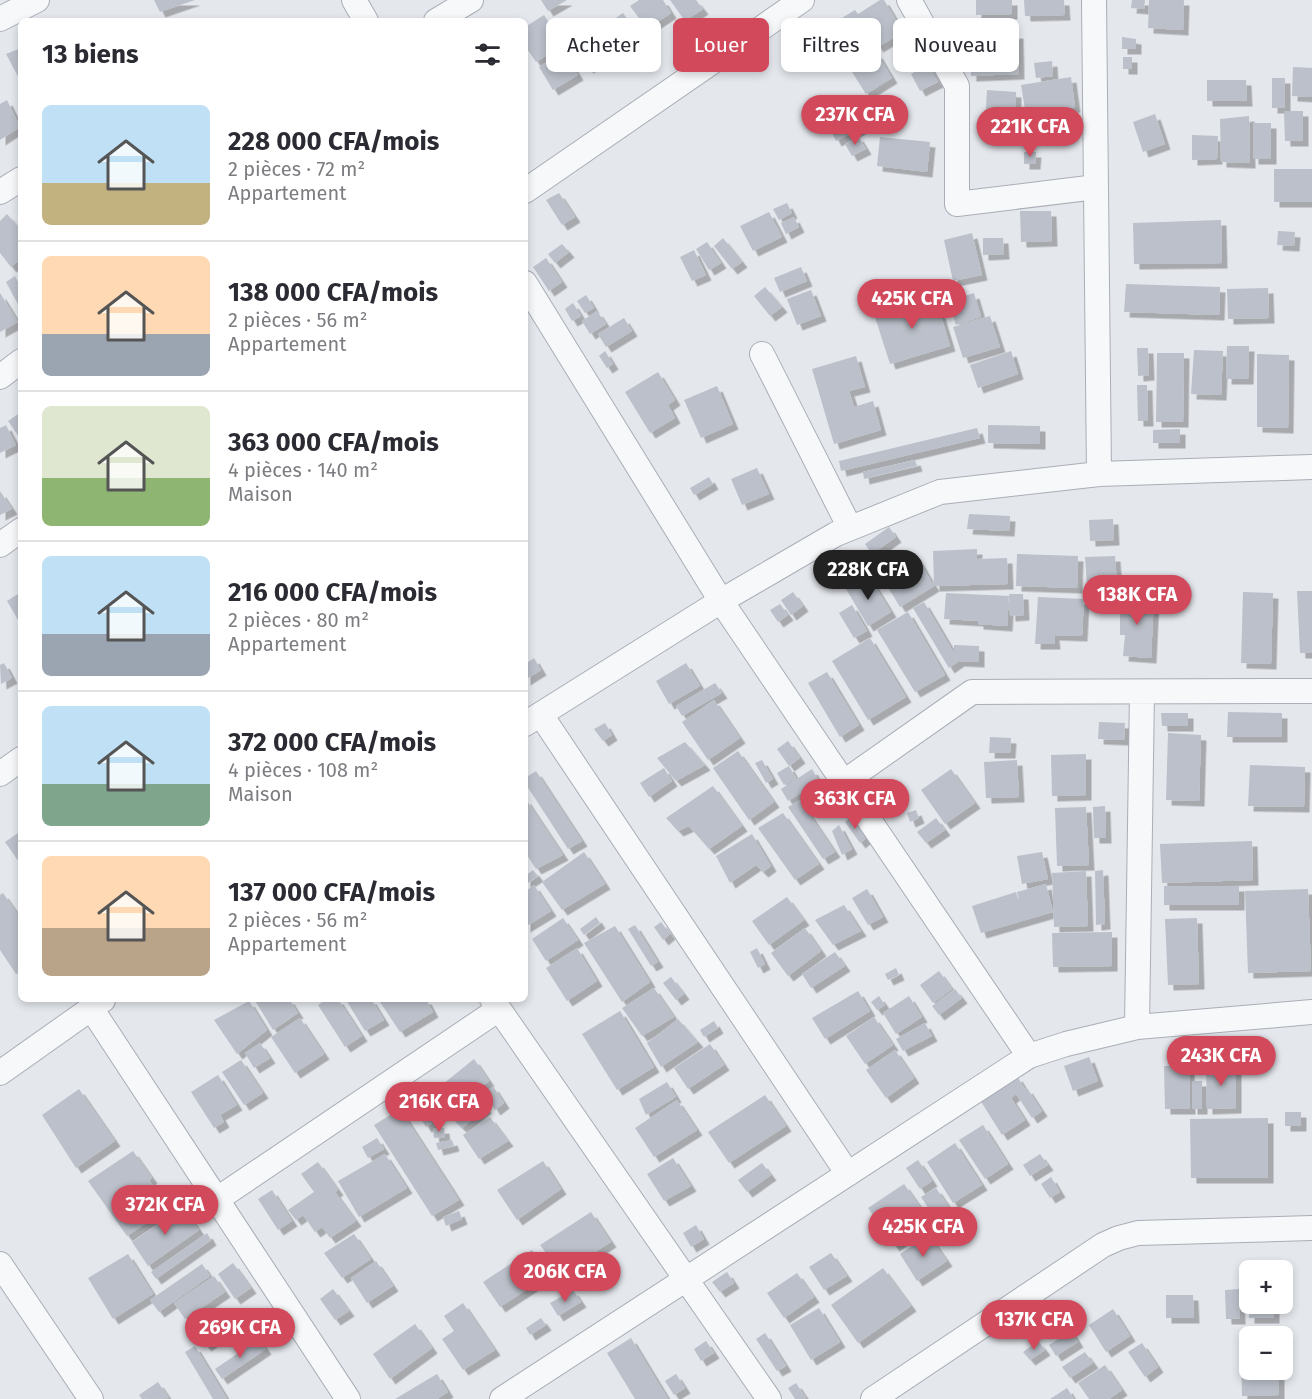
<!DOCTYPE html>
<html lang="fr">
<meta charset="utf-8">
<style>
body{margin:0;font-family:"Fira Sans",sans-serif;background:#f7f7f7;color:#2b2b33;height:100vh;display:flex;flex-direction:column;font-size:22px;white-space:nowrap}
*{box-sizing:border-box;margin:0}
p{font-size:20px;color:#7c7c81}
.icon{flex:none;width:33px;height:33px;fill:none;stroke:currentColor;stroke-width:2;stroke-linecap:round;stroke-linejoin:round}
.map{position:relative;flex:1;overflow:hidden}
.details{position:absolute;left:18px;top:18px;width:510px;height:984px;display:flex;flex-direction:column;background:#fff;border-radius:9px;box-shadow:0 3px 9px #0003}
.details>*{flex:none}
.top-card{position:absolute;left:546px;top:18px;width:570px;height:54px;display:flex;gap:12px}
.fabs{position:absolute;left:1239px;top:1260px;display:grid;gap:12px}
.fabs a{display:grid;place-items:center;width:54px;height:54px;border-radius:9px;background:#fff;box-shadow:0 3px 9px #0003;font-size:30px}
.price{position:absolute;translate:-50% -51px;padding:0 14px;border-radius:21px;background:#d1495b;color:#fff;font-size:20px;line-height:39px;filter:drop-shadow(0 2px 3px #0008)}
.price::after{content:'';position:absolute;left:50%;top:36px;width:18px;height:14px;margin-left:-9px;background:inherit;clip-path:polygon(0 0,100% 0,50% 100%)}
.price.selected{background:#222;color:#fff}
ul{padding:0;list-style:none}
li{display:flex;align-items:center;gap:18px;height:150px;padding:0 24px}
li+li{border-top:2px solid #e1e1e2}
li span{display:grid;place-items:center;flex:none;width:168px;height:120px;border-radius:9px;color:#555}
li>.icon{margin-inline-start:auto}
span .icon{width:72px;height:72px;fill:#fffc;stroke-width:1}
li b{font-size:26px}
h2{display:flex;justify-content:space-between;align-items:center;height:72px;padding:0 24px;font-size:26px}
.tag{padding:0 21px;border-radius:9px;background:#fff;box-shadow:0 3px 9px #0003;font-size:21px;line-height:54px}
.tag.selected{background:#d1495b;color:#fff}
.map>svg:first-child{display:block}
.building{fill:#bbc0ca;filter:url(#shadow)}
.lines{fill:none;stroke-linecap:round;stroke-linejoin:round}
.minor-casing{stroke:#a9aeb7;stroke-width:26}
.minor{stroke:#f7f8fa;stroke-width:24}
</style>
<div class="map">
<svg width="1312" height="1399" viewBox="0 0 1312 1399">
<defs>
<filter id="shadow"><feDropShadow dx="5.5" dy="5.5" stdDeviation="0" flood-color="#0004"/></filter>
</defs>
<rect width="100%" height="100%" fill="#e4e7ec"/>
<path class="building" d="M154,0H195L160,12Z
M541,0H567L548,11Z
M639,0H663L671,13L647,29L630,6Z
M670,0H696L703,9L685,21Z
M880,0H884L903,32L878,47L860,17L856,20L873,48L850,62L829,26L855,10L858,14Z
M976,0H1012V14L976,15Z
M1024,0H1064L1065,15L1025,16Z
M1132,0H1145L1144,9L1131,8Z
M1149,0H1184L1183,30L1148,28Z
M623,13L638,34L588,68L573,47Z
M544,15L563,45L536,62L525,46V27Z
M1018,33L1019,74L971,76L970,35Z
M1122,37L1136,39V49H1122Z
M21,48V82L6,54Z
M564,51L578,75L553,90L539,67Z
M877,53L892,78L866,94L850,69Z
M1123,57H1132V69H1123Z
M1052,61L1053,76L1036,78L1034,63Z
M928,65L938,82L920,91L911,74Z
M1293,67L1312,68V97L1292,96Z
M1071,77L1075,107L1026,115L1021,85Z
M1272,78H1285V108H1272Z
M1207,80H1246L1247,101H1207Z
M987,90L1016,92L1015,124L985,123Z
M861,96L874,122L836,141L823,114Z
M7,100L20,127L0,140V104Z
M1284,111H1303V141H1285Z
M1062,112L1064,123L1031,129L1029,119Z
M1155,114L1165,144L1143,152L1133,122Z
M1249,116L1250,163L1221,162L1220,119Z
M1253,123H1271V159H1253Z
M1192,135L1218,136L1217,159L1192,160Z
M858,136L866,149L852,156L845,144Z
M880,137L930,142L927,172L877,166Z
M1024,152H1036L1035,164H1024Z
M1274,169H1312V202H1274Z
M559,193L575,217L562,225L546,200Z
M787,203L792,213L779,220L773,209Z
M1020,211H1051L1052,241L1021,242Z
M769,212L782,237L753,251L740,226Z
M7,214L21,230V259L11,267L0,253V221Z
M794,217L799,227L786,234L781,223Z
M1221,220L1222,263L1134,264L1133,223Z
M1278,231L1295,232L1294,246L1277,245Z
M972,233L982,275L953,281L944,240Z
M723,238L742,262L732,269L714,246Z
M983,238H1003L1004,254L983,255Z
M707,242L721,263L709,270L696,249Z
M562,244L569,252L555,263L548,254Z
M694,250L706,275L692,281L680,257Z
M546,258L562,282L549,291L533,267Z
M801,267L807,281L780,292L774,278Z
M15,276L21,288V310L6,282Z
M1126,284L1220,287L1219,315L1124,312Z
M765,287L782,307L770,316L754,296Z
M1268,288L1269,318L1228,319L1227,289Z
M811,290L821,316L797,325L787,299Z
M0,293L18,322L0,332Z
M974,293L981,317L956,325L948,301Z
M586,295L594,308L585,313L577,301Z
M935,296L950,346L890,364L874,314Z
M573,303L581,316L572,321L565,309Z
M597,311L606,324L590,334L582,321Z
M990,316L1000,347L963,358L953,327Z
M624,318L632,331L606,347L598,334Z
M1227,346H1249L1248,379H1226Z
M1137,348H1148L1149,375L1138,376Z
M1194,350L1223,351L1221,395L1191,394Z
M605,351L613,364L607,368L599,356Z
M1011,351L1018,374L978,388L970,365Z
M1157,353H1184L1183,422H1156Z
M1257,354L1289,355L1288,428L1257,427Z
M856,356L865,387L849,391L854,407L873,401L881,430L834,444L812,369Z
M658,372L675,400L668,405L675,418L650,433L625,392Z
M1137,385H1147L1148,421H1138Z
M717,386L733,424L701,438L684,400Z
M21,412V440L8,421Z
M6,425L16,445L0,453V428Z
M988,425L1040,426V444L988,443Z
M977,428L980,438L841,471L839,461Z
M1180,429V443H1153V430Z
M915,460L917,466L864,479L863,472Z
M757,468L769,494L742,505L731,479Z
M709,477L713,484L694,495L690,488Z
M0,491L12,509L0,515Z
M969,514L1010,516L1009,531L967,529Z
M1113,519L1114,540L1090,541L1089,520Z
M889,527L896,537L872,554L865,544Z
M977,549V559L1007,558L1008,584L934,586L933,551Z
M892,552L896,559L879,571L874,565Z
M915,554L934,586L900,607L880,574Z
M1017,554L1078,556L1077,588L1016,586Z
M1115,556L1117,584L1087,586L1085,557Z
M845,558L850,566L837,575L831,567Z
M869,576L891,612L868,626L846,589Z
M1297,591H1312V653H1300Z
M21,592V625L7,601Z
M793,592L803,606L791,615L781,600Z
M1243,592L1273,593L1271,664L1241,663Z
M946,593L1009,596L1007,626L978,624V621L944,619Z
M1009,594H1023L1024,615L1010,616Z
M1038,597L1084,599L1082,636L1054,635L1055,644H1035Z
M1120,597H1154L1151,658L1123,656L1125,635H1120Z
M924,602L954,653V645L979,646V662L959,661L949,668L913,608Z
M780,604L788,615L778,622L770,610Z
M852,605L867,631L854,638L839,613Z
M908,612L945,675L915,692L877,630Z
M870,638L906,697L868,720L832,661Z
M534,658L541,670L525,680V664Z
M4,663L12,678L1,684L0,665Z
M686,663L700,686L669,704L656,681Z
M827,672L859,725L840,737L808,683Z
M715,683L722,693L682,716L676,706Z
M714,700L740,738L708,760L682,722Z
M1228,712L1282,713V737H1227Z
M1161,713H1188V726H1162Z
M1099,722L1125,723L1124,740L1098,739Z
M605,723L612,735L603,741L594,729Z
M1168,733L1201,735L1199,801L1166,800Z
M990,737L1011,738L1010,753H989Z
M788,741L800,758L789,766L777,749Z
M685,742L705,765L676,781L657,758Z
M738,751L774,802L749,820L713,768Z
M1086,754V795L1052,796L1051,755Z
M762,760L773,779L766,783L755,763Z
M1017,760L1019,797L986,798L984,762Z
M1250,765L1305,767L1304,807L1248,806Z
M789,766L796,778L784,785L777,773Z
M664,768L672,781L649,797L640,783Z
M812,769L819,781L788,801L781,789Z
M951,769L975,803L945,824L921,790Z
M536,771L582,841L568,849L525,783V778Z
M713,786L742,826L709,849L689,826L678,831L666,818Z
M525,798L563,855L536,869L525,852Z
M800,800L835,852L823,859L788,807Z
M1105,806L1106,838H1094L1093,807Z
M1086,807L1089,865L1057,866L1055,808Z
M916,810L919,818L910,822L907,813Z
M783,813L819,864L795,880L758,828Z
M851,817L866,838L860,843L845,822Z
M936,818L945,830L926,843L917,832Z
M839,825L852,849L842,855L832,831Z
M21,831V865L5,842Z
M752,834L771,866L763,872L756,865L730,883L716,856Z
M1252,841L1253,880L1162,883L1160,844Z
M584,852L605,884L562,910L542,882Z
M1042,852L1048,879L1022,884L1017,856Z
M533,870L538,876L525,885V876Z
M1103,870L1105,924L1096,925L1095,871Z
M1086,871L1088,926L1054,927L1052,873Z
M1046,884L1053,912L981,933L972,906L1016,892L1022,912L1017,892Z
M534,885L551,911L525,927V892Z
M1164,886H1239V905H1164Z
M867,889L883,917L868,925L852,898Z
M1308,889L1311,971L1248,973L1245,891Z
M3,893L21,919V971L16,974L0,950V895Z
M787,897L804,920L769,945L752,921Z
M844,905L861,931L833,945L815,920Z
M596,917L600,923L584,935L580,929Z
M563,918L578,940L546,961L532,939Z
M1197,918L1199,984L1168,985L1165,919Z
M661,922L670,934L663,940L654,927Z
M635,925L658,962L651,966L628,929Z
M615,926L650,982L622,1002L584,943Z
M805,928L821,951L788,976L771,953Z
M1112,932V966L1053,967L1052,933Z
M577,948L597,981L567,1001L546,968Z
M757,948L765,964L758,968L750,952Z
M835,952L845,966L811,988L802,974Z
M896,968L899,975L888,980L885,974Z
M939,971L952,989L933,1003L920,985Z
M671,977L684,994L676,1000L663,983Z
M654,988L674,1017L642,1036L622,1008Z
M955,989L962,998L939,1015L932,1006Z
M858,991L870,1011L825,1039L812,1018Z
M879,996L885,1005L877,1010L871,1002Z
M909,996L922,1017L896,1034L883,1013Z
M254,999H289L298,1013L273,1030Z
M327,999H338L362,1036L345,1047L318,1005Z
M348,999H371L384,1020L365,1031L346,1000Z
M378,999H426L433,1012L400,1032Z
M249,1001L267,1030L237,1054L214,1020Z
M620,1011L654,1067L617,1090L582,1034Z
M874,1017L893,1045L865,1064L846,1036Z
M300,1018L324,1054L295,1073L271,1037Z
M678,1019L698,1042L661,1067L647,1043Z
M714,1021L718,1028L704,1037L700,1030Z
M925,1023L932,1036L903,1051L896,1039Z
M260,1043L270,1058L254,1068L245,1053Z
M710,1044L724,1065L688,1089L674,1068Z
M895,1050L914,1078L886,1098L866,1070Z
M1089,1057L1098,1081L1073,1091L1064,1066Z
M474,1059L489,1081L448,1113L433,1092Z
M241,1060L263,1093L244,1105L222,1072Z
M1164,1066H1189L1190,1109H1165Z
M1206,1066H1236V1108L1207,1109Z
M218,1075L237,1105L220,1115L224,1122L214,1128L191,1092Z
M1017,1076L1025,1089L1027,1088L1042,1111L1032,1118L1016,1094L1011,1098L1025,1120L1002,1135L980,1100Z
M1192,1081H1202V1109H1192Z
M667,1082L676,1097L646,1115L639,1099Z
M493,1086L504,1103L495,1110L485,1094Z
M79,1089L115,1141L76,1168L42,1115Z
M477,1095L486,1108L462,1128L450,1116Z
M765,1095L786,1126L729,1163L708,1132Z
M677,1100L697,1130L654,1157L635,1128Z
M421,1108L432,1123L426,1127L416,1111Z
M400,1109L459,1200L432,1216L374,1125Z
M1285,1112H1301V1126H1285Z
M490,1117L508,1141L479,1159L463,1135Z
M1268,1118V1178H1191L1190,1119Z
M983,1125L1008,1164L985,1179L959,1140Z
M444,1128L445,1137L434,1138L433,1129Z
M377,1138L384,1149L368,1158L362,1147Z
M452,1140L454,1146L438,1150L436,1143Z
M955,1143L982,1185L953,1203L927,1162Z
M133,1151L152,1178L149,1180L160,1196L157,1198L165,1210L127,1236L88,1181Z
M385,1154L407,1188L359,1217L338,1181Z
M1040,1154L1048,1165L1030,1176L1023,1165Z
M673,1158L691,1186L664,1201L647,1174Z
M918,1160L932,1181L920,1189L906,1168Z
M543,1161L561,1189L517,1220L497,1190Z
M318,1162L338,1190L335,1192L356,1221L330,1238L322,1227L315,1232L303,1215L296,1220L288,1210L314,1192L301,1174Z
M762,1163L771,1175L747,1192L738,1180Z
M1051,1177L1060,1192L1050,1198L1041,1184Z
M904,1184L930,1221L894,1246L868,1208Z
M936,1188L950,1209L935,1218L921,1197Z
M272,1190L292,1221L278,1230L258,1199Z
M183,1207L199,1230L148,1266L132,1242Z
M459,1211L462,1219L446,1226L443,1217Z
M591,1212L611,1242L561,1273L540,1245Z
M696,1225L704,1239L691,1247L683,1233Z
M207,1233L211,1240L156,1279L151,1272Z
M354,1234L371,1259L342,1278L324,1253Z
M929,1235L947,1261L917,1281L900,1254Z
M532,1250L549,1275L500,1307L483,1282Z
M831,1253L847,1276L824,1290L809,1267Z
M128,1254L153,1294L113,1319L88,1278Z
M376,1261L393,1286L367,1303L351,1278Z
M233,1263L251,1288L235,1299L218,1274Z
M202,1264L210,1276L159,1312L150,1300Z
M883,1268L911,1306L858,1343L831,1305Z
M727,1272L734,1283L720,1292L712,1282Z
M797,1273L814,1297L784,1318L767,1293Z
M214,1276L225,1292L185,1319L174,1303Z
M333,1289L349,1311L335,1320L320,1299Z
M1239,1289L1240,1319H1226L1225,1290Z
M573,1290L581,1302L558,1316L550,1303Z
M1166,1295H1193L1194,1318H1166Z
M463,1303L495,1350L463,1370L442,1339L454,1331L444,1316Z
M1249,1304H1274V1318H1249Z
M819,1308L840,1342L811,1360L790,1325Z
M213,1309L216,1314L190,1330L188,1325Z
M231,1309L240,1322L206,1346L196,1334Z
M1113,1309L1130,1336L1106,1352L1089,1325Z
M541,1318L546,1325L530,1335L526,1328Z
M415,1324L432,1348L390,1379L373,1354Z
M1071,1331L1078,1342L1056,1356L1049,1345Z
M765,1333L786,1366L777,1371L756,1339Z
M631,1338L668,1399H635L607,1353Z
M259,1339L266,1349L222,1379L215,1369Z
M706,1341L714,1353L701,1361L694,1349Z
M1038,1341L1045,1350L1030,1360L1023,1352Z
M1142,1343L1158,1367L1145,1377L1128,1352Z
M195,1346L227,1399H213L185,1352Z
M1085,1352L1093,1363L1070,1378L1062,1367Z
M1241,1358H1250V1370H1279V1395L1242,1396Z
M1105,1365L1122,1390L1109,1399H1089L1078,1383Z
M437,1374L448,1392L437,1399H395Z
M676,1374L685,1388L674,1395L665,1381Z
M158,1382L169,1398L142,1399L139,1395Z
M796,1383L806,1398L804,1399H795L788,1388Z
M1067,1388L1074,1399H1050Z"/>
<g class="lines">
<defs>
<path id="minor" d="M354,0L366,21
M909,0L957,86V204L1096,187
M1094,0L1099,474
M0,19L37,0
M436,21L471,0
M525,191L802,0
M0,192L21,179
M525,283L721,601L1029,1056
M762,354L850,528
M0,377L21,361
M0,545L21,530
M541,715L848,1174
M525,724L721,601L836,534L940,492L1099,474L1312,467
M0,774L21,759
M844,782L972,692L1312,691
M492,999L769,1399
M91,1008L348,1399
M1137,1027L1142,692
M0,1073L103,1000
M216,1200L499,1009
M0,1264L91,1399
M502,1399L1029,1056L1066,1044L1137,1027L1312,1012
M873,1399L1103,1245L1119,1238L1138,1233L1312,1228"/>
</defs>
<use href="#minor" class="minor-casing"/>
<use href="#minor" class="minor"/>
</g>
</svg>
<div class="fabs">
<a>+</a>
<a>−</a>
</div>
<b class="price" style="left:855px;top:146px">237K CFA</b>
<b class="price" style="left:1030px;top:158px">221K CFA</b>
<b class="price" style="left:912px;top:330px">425K CFA</b>
<b class="price selected" style="left:868px;top:601px">228K CFA</b>
<b class="price" style="left:1137px;top:626px">138K CFA</b>
<b class="price" style="left:855px;top:830px">363K CFA</b>
<b class="price" style="left:1221px;top:1087px">243K CFA</b>
<b class="price" style="left:439px;top:1133px">216K CFA</b>
<b class="price" style="left:165px;top:1236px">372K CFA</b>
<b class="price" style="left:923px;top:1258px">425K CFA</b>
<b class="price" style="left:565px;top:1303px">206K CFA</b>
<b class="price" style="left:1034px;top:1351px">137K CFA</b>
<b class="price" style="left:240px;top:1359px">269K CFA</b>
<div class="top-card">
<a class="tag">Acheter</a>
<a class="tag selected">Louer</a>
<a class="tag">Filtres</a>
<a class="tag">Nouveau</a>
</div>
<section class="details">
<h2>13 biens<svg class="icon" aria-label="filters" viewBox="0 0 24 24"><path d="M4 7h16M4 17h16"/><circle cx="9" cy="7" r="2"/><circle cx="15" cy="17" r="2"/></svg></h2>
<ul>
<li><span style="background:linear-gradient(#bfe0f5 65%,#c2b280 0)"><svg class="icon" aria-label="home" viewBox="0 0 24 24"><path d="M3 11l9-7 9 7M6 9v11h12V9"/></svg></span><div><b>228 000 CFA/mois</b><p>2 pièces · 72 m²</p><p>Appartement</p></div></li>
<li><span style="background:linear-gradient(#ffd9b3 65%,#9aa5b1 0)"><svg class="icon" aria-label="home" viewBox="0 0 24 24"><path d="M3 11l9-7 9 7M6 9v11h12V9"/></svg></span><div><b>138 000 CFA/mois</b><p>2 pièces · 56 m²</p><p>Appartement</p></div></li>
<li><span style="background:linear-gradient(#dfe7d0 60%,#8fb573 0)"><svg class="icon" aria-label="home" viewBox="0 0 24 24"><path d="M3 11l9-7 9 7M6 9v11h12V9"/></svg></span><div><b>363 000 CFA/mois</b><p>4 pièces · 140 m²</p><p>Maison</p></div></li>
<li><span style="background:linear-gradient(#bfe0f5 65%,#9aa5b1 0)"><svg class="icon" aria-label="home" viewBox="0 0 24 24"><path d="M3 11l9-7 9 7M6 9v11h12V9"/></svg></span><div><b>216 000 CFA/mois</b><p>2 pièces · 80 m²</p><p>Appartement</p></div></li>
<li><span style="background:linear-gradient(#bfe0f5 65%,#7fa58c 0)"><svg class="icon" aria-label="home" viewBox="0 0 24 24"><path d="M3 11l9-7 9 7M6 9v11h12V9"/></svg></span><div><b>372 000 CFA/mois</b><p>4 pièces · 108 m²</p><p>Maison</p></div></li>
<li><span style="background:linear-gradient(#ffd9b3 60%,#b9a48a 0)"><svg class="icon" aria-label="home" viewBox="0 0 24 24"><path d="M3 11l9-7 9 7M6 9v11h12V9"/></svg></span><div><b>137 000 CFA/mois</b><p>2 pièces · 56 m²</p><p>Appartement</p></div></li>
</ul>
</section>
</div>
